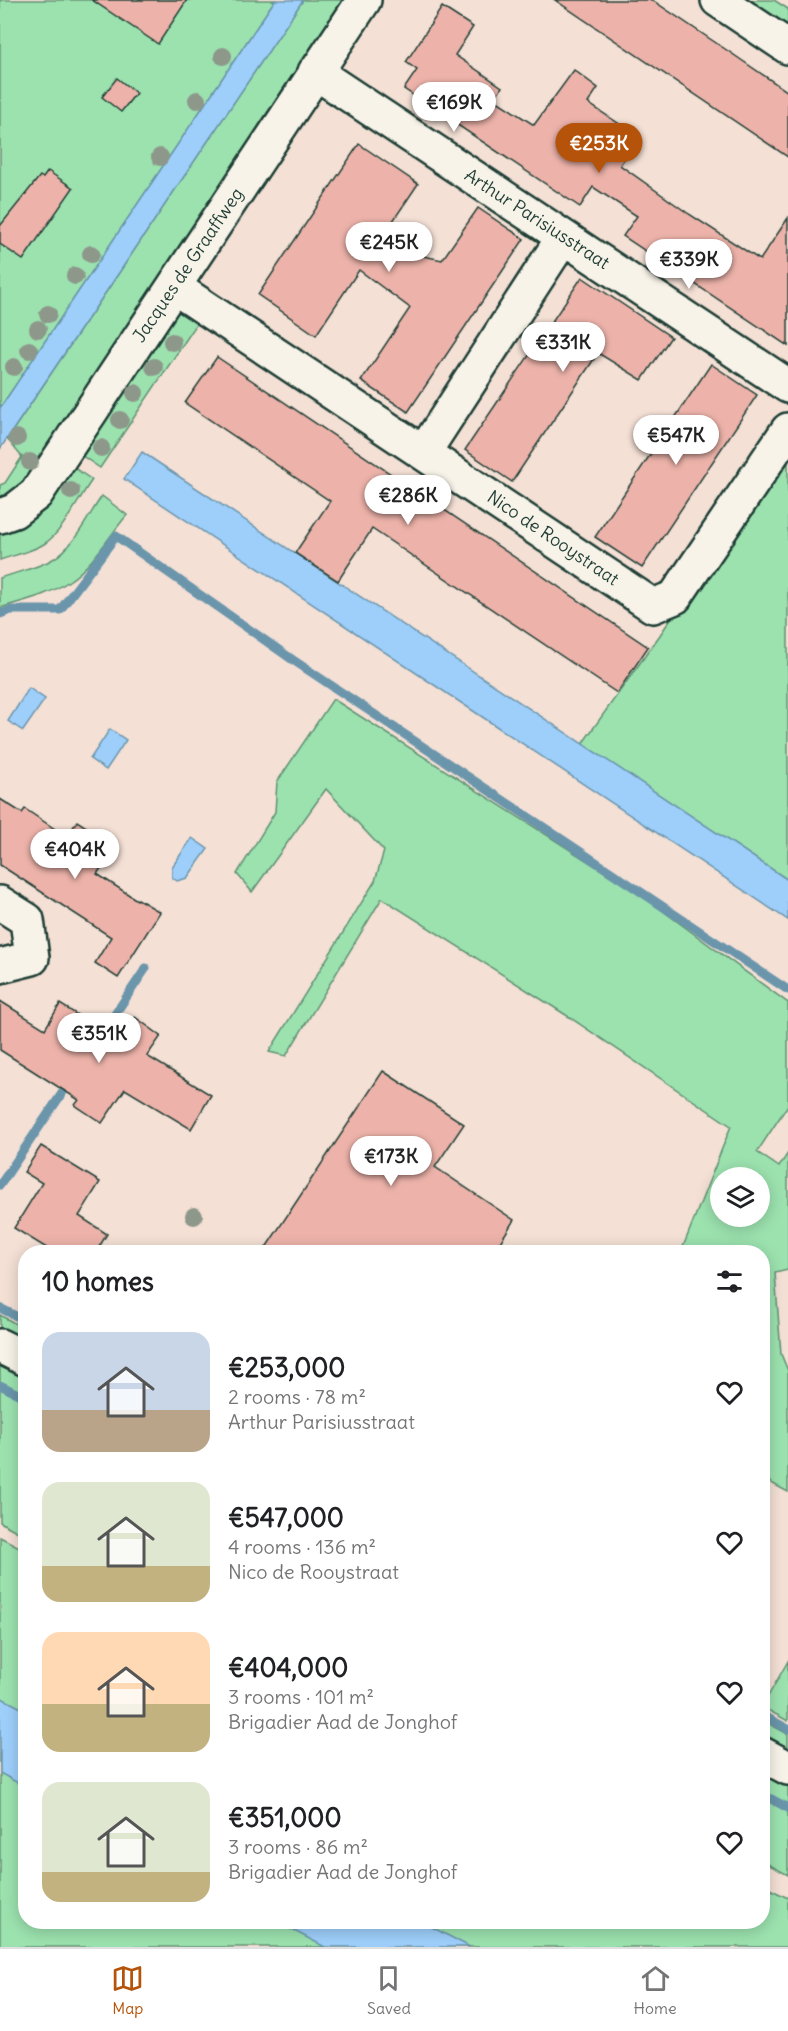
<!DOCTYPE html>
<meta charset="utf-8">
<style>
body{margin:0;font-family:Delius,sans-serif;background:#f6f6f6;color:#202124;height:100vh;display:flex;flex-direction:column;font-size:22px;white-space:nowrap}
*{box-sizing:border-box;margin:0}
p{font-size:20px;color:#757577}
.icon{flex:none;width:33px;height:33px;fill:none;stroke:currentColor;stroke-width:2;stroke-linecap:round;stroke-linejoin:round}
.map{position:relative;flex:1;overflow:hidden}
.panel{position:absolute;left:18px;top:1245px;width:752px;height:684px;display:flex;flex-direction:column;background:#fff;border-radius:24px;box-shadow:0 3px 15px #0003}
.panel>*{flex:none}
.controls{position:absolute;left:710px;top:1167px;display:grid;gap:12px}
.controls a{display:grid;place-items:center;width:60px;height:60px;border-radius:50%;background:#fff;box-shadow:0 3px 15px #0003;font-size:30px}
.price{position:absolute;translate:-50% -51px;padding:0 14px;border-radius:21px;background:#fff;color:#222;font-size:20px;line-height:39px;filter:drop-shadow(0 2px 3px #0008)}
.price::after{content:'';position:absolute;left:50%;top:36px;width:18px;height:14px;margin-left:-9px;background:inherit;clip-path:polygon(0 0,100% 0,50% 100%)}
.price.current{background:#b45309;color:#fff}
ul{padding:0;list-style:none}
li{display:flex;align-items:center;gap:18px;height:150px;padding:0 24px}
li span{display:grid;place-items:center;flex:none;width:168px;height:120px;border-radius:18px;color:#555}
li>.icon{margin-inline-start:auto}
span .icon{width:72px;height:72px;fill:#fffc;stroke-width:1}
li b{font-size:26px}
h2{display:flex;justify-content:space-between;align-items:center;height:72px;padding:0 24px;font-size:26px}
.dock{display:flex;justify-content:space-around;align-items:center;height:84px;border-top:2px solid #e0e0e0;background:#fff;font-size:16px;color:#757577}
.dock a{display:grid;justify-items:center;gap:3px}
.dock .current{color:#b45309}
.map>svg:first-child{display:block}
.green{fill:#9ce2af;stroke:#5e9072;stroke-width:1.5;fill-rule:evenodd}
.water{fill:#9ecffb;stroke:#6b95ab;stroke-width:1.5}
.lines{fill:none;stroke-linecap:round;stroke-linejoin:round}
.stream{stroke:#6b95ab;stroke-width:9}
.building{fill:#edb3aa;stroke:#1f3d34;stroke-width:1.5}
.minor-casing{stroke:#1f3d34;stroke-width:38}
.minor{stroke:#f7f3e8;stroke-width:33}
.tree{fill:#8d988a}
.labels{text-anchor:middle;stroke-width:4.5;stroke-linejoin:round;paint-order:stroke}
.street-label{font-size:18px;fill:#1f3d34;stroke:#f7f3e8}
</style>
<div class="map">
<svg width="788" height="1947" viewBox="0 0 788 1947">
<rect width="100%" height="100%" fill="#f4e0d5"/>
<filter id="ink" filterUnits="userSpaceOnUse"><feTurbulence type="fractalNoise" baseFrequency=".0167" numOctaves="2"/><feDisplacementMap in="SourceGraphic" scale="12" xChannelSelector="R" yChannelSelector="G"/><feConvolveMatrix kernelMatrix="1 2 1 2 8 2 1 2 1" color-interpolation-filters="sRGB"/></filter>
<g filter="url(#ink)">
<path class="green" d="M0,0H275L0,408Z
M303,0H349L22,489L0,504V485L5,483L22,457L7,439Z
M733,0H774L788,9V37Z
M181,309L200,319L100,468L75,451L172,311Z
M788,442V880L582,744L660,635Z
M67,463L92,480C79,498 62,533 44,544C31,552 14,555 0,560V528Z
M102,496L127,515C109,536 93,565 69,581C50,595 22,601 0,608V578C17,572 38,568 53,559C75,546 88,516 102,496Z
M333,699L644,897L788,1003V1105L757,1152L779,1167L788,1153V1270L775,1273L781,1354L788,1371V1492L762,1478V1252H681L731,1126L566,1015L382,898L286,1056L269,1052L375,881L384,851L326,789L252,892L237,874L275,812L277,782ZM720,1178H759V1216H720Z
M0,1315L25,1329V1345L0,1331Z
M0,1361L25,1375V1536L0,1522Z
M0,1537L25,1550L26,1922H762V1885L788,1898V1947H0Z
M788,1661V1721L762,1707Z
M762,1720L788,1734V1753L762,1739Z
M762,1769L788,1783V1875L762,1861Z"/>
<path class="water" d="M275,0H303L0,449V408Z
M142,452L788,880V920L124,479Z
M29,688L45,699L23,731L8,721Z
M110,729L126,740L106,770L90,759Z
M192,838L208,849L187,878L177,881L172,877V867Z
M0,1697L25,1710V1787L0,1773Z
M277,1922H422L470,1947H325Z"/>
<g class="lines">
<path class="stream" d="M0,614L11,610H60L116,536L293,660L788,990
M97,1041L146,968
M0,1185L71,1080
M0,1308L26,1321
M0,1385L26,1398
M762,1715L788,1729
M762,1794L788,1808"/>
</g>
<path class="building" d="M92,0H187L158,44Z
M555,0H652L734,55L788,92V157Z
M442,7L473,27L455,55L502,87L494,99L534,125L574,70L598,88L588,103L639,137L620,165L689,214L760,260L788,218V346L623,236L637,216L593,187L580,207L404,89L417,70L406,62Z
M117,78L136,93L121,112L102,97Z
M359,144L418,184L376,246L442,260L478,208L524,239L408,412L361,381L410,308L359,270L316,335L258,295Z
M48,171L73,188L23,260L0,244V226L40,176L43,178Z
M582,277L671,337L642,380L598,353L512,482L465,450Z
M217,357L648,647L617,693L372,529L338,581L295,553L330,501L185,403Z
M711,364L757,395L642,568L595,537Z
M0,799L22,813L25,809L67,837L77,821L116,846L97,874L137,900L138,899L160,912L118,978L95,963L111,937L0,865Z
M0,1001L45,1029L60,1004L119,1041L135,1017L161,1036L147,1056L211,1095L191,1129L125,1089L102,1123L75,1105L79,1100L0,1050Z
M383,1071L464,1124L435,1167L514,1220L494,1252H263Z
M41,1146L100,1182L79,1216L107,1234L96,1252H53L14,1228L42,1183L24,1172Z"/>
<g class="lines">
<defs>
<path id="minor" d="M718,0L788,47
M315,72L788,386
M174,287L653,606L675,597L788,430
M424,452L563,238
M0,516L14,511L36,494L364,0
M0,903L27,920L32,958L0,966
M0,1346L26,1359
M762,1754L788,1768"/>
</defs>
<use href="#minor" class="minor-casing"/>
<use href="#minor" class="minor"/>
</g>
<g class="tree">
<circle cx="223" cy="56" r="9"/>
<circle cx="197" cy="100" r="9"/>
<circle cx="160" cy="157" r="9"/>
<circle cx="91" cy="254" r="9"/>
<circle cx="75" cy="276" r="9"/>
<circle cx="48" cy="314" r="9"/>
<circle cx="38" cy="329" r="9"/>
<circle cx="172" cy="342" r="9"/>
<circle cx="29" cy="350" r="9"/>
<circle cx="14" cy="367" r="9"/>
<circle cx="154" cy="367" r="9"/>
<circle cx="135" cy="393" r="9"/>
<circle cx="120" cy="420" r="9"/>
<circle cx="17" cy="438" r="9"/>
<circle cx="101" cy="448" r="9"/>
<circle cx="30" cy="462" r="9"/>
<circle cx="71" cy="491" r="9"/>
<circle cx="194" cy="1216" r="9"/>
</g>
</g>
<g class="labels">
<g class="street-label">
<text transform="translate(537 219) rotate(33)" y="6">Arthur Parisiusstraat</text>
<text transform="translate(188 265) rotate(-56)" y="6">Jacques de Graaffweg</text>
<text transform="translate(553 538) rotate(34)" y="6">Nico de Rooystraat</text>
</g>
</g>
</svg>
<div class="controls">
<a><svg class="icon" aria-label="layers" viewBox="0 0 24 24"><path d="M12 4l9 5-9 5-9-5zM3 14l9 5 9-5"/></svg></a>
</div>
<b class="price" style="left:454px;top:133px">€169K</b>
<b class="price current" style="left:599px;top:174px">€253K</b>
<b class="price" style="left:389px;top:273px">€245K</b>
<b class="price" style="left:689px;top:290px">€339K</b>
<b class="price" style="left:563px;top:373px">€331K</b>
<b class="price" style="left:676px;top:466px">€547K</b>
<b class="price" style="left:408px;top:526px">€286K</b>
<b class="price" style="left:75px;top:880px">€404K</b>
<b class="price" style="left:99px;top:1064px">€351K</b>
<b class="price" style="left:391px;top:1187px">€173K</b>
<section class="panel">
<h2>10 homes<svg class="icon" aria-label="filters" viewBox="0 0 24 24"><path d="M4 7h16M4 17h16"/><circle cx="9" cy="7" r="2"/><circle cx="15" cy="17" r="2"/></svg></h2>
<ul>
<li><span style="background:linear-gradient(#c9d6e8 65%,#b9a48a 0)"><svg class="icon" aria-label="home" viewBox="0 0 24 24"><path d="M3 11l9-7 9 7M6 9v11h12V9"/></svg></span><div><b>€253,000</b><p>2 rooms · 78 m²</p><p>Arthur Parisiusstraat</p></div><svg class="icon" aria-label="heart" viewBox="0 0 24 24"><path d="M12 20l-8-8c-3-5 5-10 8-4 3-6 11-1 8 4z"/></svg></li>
<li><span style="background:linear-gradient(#dfe7d0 70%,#c2b280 0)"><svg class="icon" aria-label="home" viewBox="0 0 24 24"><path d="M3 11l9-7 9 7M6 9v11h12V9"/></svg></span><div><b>€547,000</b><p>4 rooms · 136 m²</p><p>Nico de Rooystraat</p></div><svg class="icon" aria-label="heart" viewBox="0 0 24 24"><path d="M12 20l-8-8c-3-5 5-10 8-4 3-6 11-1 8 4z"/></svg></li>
<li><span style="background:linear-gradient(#ffd9b3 60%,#c2b280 0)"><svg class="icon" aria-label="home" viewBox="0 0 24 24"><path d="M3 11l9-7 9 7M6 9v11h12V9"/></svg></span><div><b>€404,000</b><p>3 rooms · 101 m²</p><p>Brigadier Aad de Jonghof</p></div><svg class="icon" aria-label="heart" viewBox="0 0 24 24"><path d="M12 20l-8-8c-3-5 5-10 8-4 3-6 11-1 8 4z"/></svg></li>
<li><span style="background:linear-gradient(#dfe7d0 75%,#c2b280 0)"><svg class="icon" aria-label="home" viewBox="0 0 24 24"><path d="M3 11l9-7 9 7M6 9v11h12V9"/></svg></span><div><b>€351,000</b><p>3 rooms · 86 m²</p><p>Brigadier Aad de Jonghof</p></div><svg class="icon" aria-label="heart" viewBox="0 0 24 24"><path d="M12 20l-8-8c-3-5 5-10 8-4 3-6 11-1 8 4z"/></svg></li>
</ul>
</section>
</div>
<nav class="dock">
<a class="current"><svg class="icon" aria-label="map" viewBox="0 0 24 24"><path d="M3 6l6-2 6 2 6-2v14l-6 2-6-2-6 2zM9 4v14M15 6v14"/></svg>Map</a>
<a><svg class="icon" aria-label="saved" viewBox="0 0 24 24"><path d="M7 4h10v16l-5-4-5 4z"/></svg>Saved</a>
<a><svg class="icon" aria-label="home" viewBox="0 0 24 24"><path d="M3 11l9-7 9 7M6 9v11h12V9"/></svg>Home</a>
</nav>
